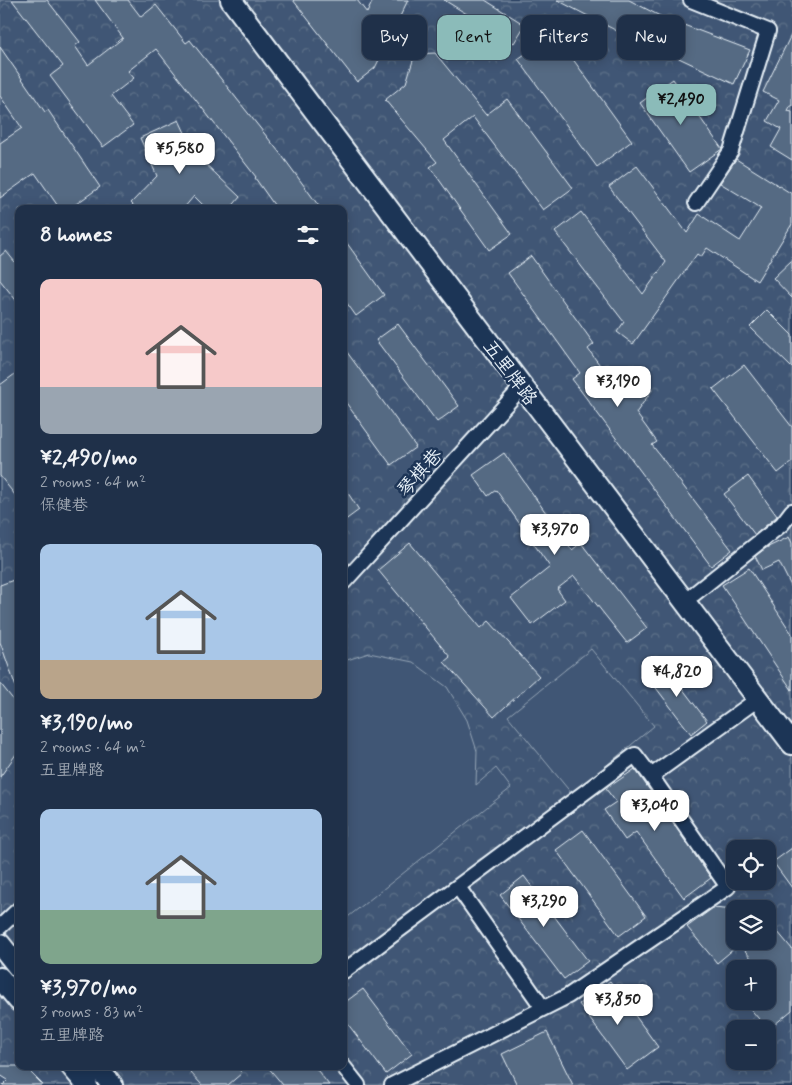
<!DOCTYPE html>
<meta charset="utf-8">
<style>
body{margin:0;font-family:Mynerve,"LXGW WenKai TC",sans-serif;background:#273850;color:#f1f3f6;height:100vh;display:flex;flex-direction:column;font-size:19px;white-space:nowrap}
*{box-sizing:border-box;margin:0}
p{font-size:16px;color:#a1a9b4}
.icon{flex:none;width:28px;height:28px;fill:none;stroke:currentColor;stroke-width:2;stroke-linecap:round;stroke-linejoin:round}
.map{position:relative;flex:1;overflow:hidden}
.drawer{position:absolute;left:15px;top:205px;width:332px;height:865px;display:flex;flex-direction:column;background:#1f3049;border-radius:10px;box-shadow:0 2px 12px #0003,0 0 0 1px #3c4b61}
.drawer>*{flex:none}
.guide{position:absolute;left:362px;top:15px;width:354px;height:45px;display:flex;gap:10px}
.buttons{position:absolute;left:726px;top:840px;display:grid;gap:10px}
.buttons a{display:grid;place-items:center;width:50px;height:50px;border-radius:10px;background:#1f3049;box-shadow:0 2px 12px #0003,0 0 0 1px #3c4b61;font-size:25px}
.price{position:absolute;translate:-50% -42px;padding:0 11px;border-radius:10px;background:#fff;color:#222;font-size:16px;line-height:32px;filter:drop-shadow(0 1px 2px #0008)}
.price::after{content:'';position:absolute;left:50%;top:30px;width:15px;height:11px;margin-left:-8px;background:inherit;clip-path:polygon(0 0,100% 0,50% 100%)}
.price.active{background:#8bbbb9;color:#111}
ul{padding:0;list-style:none}
li{display:grid;align-content:center;gap:10px;height:265px;padding:0 25px}
li span{display:grid;place-items:center;height:155px;border-radius:10px;color:#555}
li>.icon{margin-inline-start:auto}
span .icon{width:90px;height:90px;fill:#fffc;stroke-width:1}
li b{font-size:21px}
h2{display:flex;justify-content:space-between;align-items:center;height:60px;padding:0 25px;font-size:21px}
.chip{padding:0 18px;border-radius:10px;background:#1f3049;box-shadow:0 2px 12px #0003,0 0 0 1px #3c4b61;font-size:18px;line-height:45px}
.chip.active{background:#8bbbb9;color:#111}
.map>svg:first-child{display:block}
.park{fill:url(#park-crowns);stroke:#94a4b6;fill-rule:evenodd}
.garden{fill:#415774;stroke:#94a4b6}
.building{fill:#556a83;stroke:#e8f1f8}
.lines{fill:none;stroke-linecap:round;stroke-linejoin:round}
.street-casing{stroke:#e8f1f8;stroke-width:18}
.secondary-casing{stroke:#e8f1f8;stroke-width:24}
.street{stroke:#1d3557;stroke-width:14}
.secondary{stroke:#1d3557;stroke-width:20}
.labels{text-anchor:middle;stroke-width:5;stroke-linejoin:round;paint-order:stroke}
.street-label{font-size:19px;fill:#e8f1f8;stroke:#1d3557}
</style>
<div class="map">
<svg width="792" height="1085" viewBox="0 0 792 1085">
<defs>
<pattern id="park-crowns" width="20" height="18" patternUnits="userSpaceOnUse" patternTransform="scale(1.25)"><rect width="20" height="18" fill="#415774"/><path d="M2 6a3 3 0 1 1 6 0M12 15a3 3 0 1 1 6 0" fill="none" stroke="#5c7089"/></pattern>
</defs>
<rect width="100%" height="100%" fill="#294061"/>
<filter id="ink" filterUnits="userSpaceOnUse"><feTurbulence type="fractalNoise" baseFrequency=".02" numOctaves="2"/><feDisplacementMap in="SourceGraphic" scale="10" xChannelSelector="R" yChannelSelector="G"/><feConvolveMatrix kernelMatrix="1 2 1 2 8 2 1 2 1" color-interpolation-filters="sRGB"/></filter>
<g filter="url(#ink)">
<path class="park" d="M0,0H792V1085H0ZM19,209H344V1066H19ZM735,849H768V881H735ZM735,909H768V941H735ZM735,969H768V1001H735ZM735,1029H768V1061H735Z"/>
<path class="garden" d="M591,649L654,726L572,794L508,716Z
M369,653L413,662L447,687L467,720L477,751L476,785L496,768L511,788L344,920V661Z"/>
<path class="building" d="M12,0H47L80,42L75,46L88,65L123,38L95,0H128L141,17L156,5L186,43L190,40L283,157L321,209H277L255,178L256,177L156,49L128,71L134,78L111,96L133,125L103,147L50,76L63,66Z
M293,0H357L367,13L373,0H408L375,68L357,82Z
M444,0H485L525,25L514,43Z
M557,0H629L660,16L750,50L734,84L649,44L652,49Z
M554,33L632,141L597,167L518,59Z
M792,33V106H790L788,111L792,112V160L771,147L781,129L767,121L779,100L763,92Z
M0,47L45,112L48,110L100,187L69,209H60L35,173L0,198V143L22,128L0,96Z
M435,53L486,115L507,99L573,188L543,210L473,117L444,140L512,234L489,250L430,167L437,162L385,100L406,83L415,54Z
M673,79L722,149L689,172L640,103Z
M179,120L195,154L240,197L230,209H207L194,196L183,209H137L131,203L157,176L140,138Z
M736,159L792,194V224L757,281L707,248L701,257L697,254L633,344L617,332L624,322L555,232L581,212L643,294L666,262L609,187L637,166L687,233L699,214L740,241L761,208L720,183Z
M344,239L384,295L356,316L344,299Z
M6,251L19,267V304L0,280V256Z
M531,256L594,344L588,349L613,383L623,369L652,390L636,413L657,442L652,445L732,550L711,566L572,379L580,373L508,273Z
M792,260V298L773,278Z
M767,310L792,335V368L750,327Z
M398,324L459,406L437,422L376,340Z
M344,348L416,447L391,465L344,400Z
M744,365L792,427V462L778,473L713,389Z
M19,371V500L0,476V385Z
M504,453L572,550L581,543L647,628L627,643L574,576L557,589L565,600L532,625L511,598L550,567L496,490L488,496L473,475Z
M748,476L777,516L755,535L724,494Z
M344,487L359,510L344,521Z
M789,537L792,543V588L779,562L762,570L755,556L766,548Z
M410,543L481,628L489,621L539,676L494,717L444,662L450,657L378,570Z
M749,568L792,634V690L722,585Z
M19,578V690H17L0,642V585Z
M663,663L707,721L691,734L647,676Z
M0,683L19,707V750L0,777Z
M635,769L711,878L684,898L636,832L625,840L604,810L616,802L606,789Z
M583,830L646,916L619,936L556,850Z
M792,848V888L773,862Z
M524,876L588,961L564,979L500,895Z
M713,908L735,910V948L717,963L687,927Z
M768,920L792,949V1010L768,1030L744,1001H768V969H760L737,941H768Z
M610,981L658,1047L627,1070L579,1004Z
M363,989L412,1054L386,1074L344,1019V1003Z
M547,1032L573,1085H517L502,1054Z
M0,1066H24L43,1085H3L8,1080L0,1075Z
M196,1066H236L242,1073L228,1085H202L190,1072Z
M267,1066H314L329,1085H283Z"/>
<g class="lines">
<defs>
<path id="street" d="M691,0L768,31L731,151L696,203
M344,582L522,387
M694,594L782,524L792,511
M458,887L543,1008
M0,927L19,909
M344,971L635,755L651,776
M343,1066L358,1085
M392,1085L568,996L728,887L651,776L758,699"/>
<path id="secondary" d="M231,0L792,744
M0,944L19,968
M0,978L19,1001
M71,1066L87,1085
M97,1066L112,1085"/>
</defs>
<use href="#street" class="street-casing"/>
<use href="#secondary" class="secondary-casing"/>
<use href="#street" class="street"/>
<use href="#secondary" class="secondary"/>
</g>
</g>
<g class="labels">
<g class="street-label">
<text transform="translate(511 372) rotate(53)" y="7">五里牌路</text>
<text transform="translate(419 472) rotate(-48)" y="7">琴棋巷</text>
</g>
</g>
</svg>
<div class="buttons">
<a><svg class="icon" aria-label="locate" viewBox="0 0 24 24"><circle cx="12" cy="12" r="6"/><path d="M12 2v4M12 18v4M2 12h4M18 12h4"/></svg></a>
<a><svg class="icon" aria-label="layers" viewBox="0 0 24 24"><path d="M12 4l9 5-9 5-9-5zM3 14l9 5 9-5"/></svg></a>
<a>+</a>
<a>−</a>
</div>
<b class="price active" style="left:681px;top:126px">¥2,490</b>
<b class="price" style="left:180px;top:175px">¥5,580</b>
<b class="price" style="left:618px;top:408px">¥3,190</b>
<b class="price" style="left:555px;top:556px">¥3,970</b>
<b class="price" style="left:677px;top:698px">¥4,820</b>
<b class="price" style="left:655px;top:832px">¥3,040</b>
<b class="price" style="left:544px;top:928px">¥3,290</b>
<b class="price" style="left:618px;top:1026px">¥3,850</b>
<div class="guide">
<a class="chip">Buy</a>
<a class="chip active">Rent</a>
<a class="chip">Filters</a>
<a class="chip">New</a>
</div>
<section class="drawer">
<h2>8 homes<svg class="icon" aria-label="filters" viewBox="0 0 24 24"><path d="M4 7h16M4 17h16"/><circle cx="9" cy="7" r="2"/><circle cx="15" cy="17" r="2"/></svg></h2>
<ul>
<li><span style="background:linear-gradient(#f6c9c9 70%,#9aa5b1 0)"><svg class="icon" aria-label="home" viewBox="0 0 24 24"><path d="M3 11l9-7 9 7M6 9v11h12V9"/></svg></span><div><b>¥2,490/mo</b><p>2 rooms · 64 m²</p><p>保健巷</p></div></li>
<li><span style="background:linear-gradient(#a9c7e8 75%,#b9a48a 0)"><svg class="icon" aria-label="home" viewBox="0 0 24 24"><path d="M3 11l9-7 9 7M6 9v11h12V9"/></svg></span><div><b>¥3,190/mo</b><p>2 rooms · 64 m²</p><p>五里牌路</p></div></li>
<li><span style="background:linear-gradient(#a9c7e8 65%,#7fa58c 0)"><svg class="icon" aria-label="home" viewBox="0 0 24 24"><path d="M3 11l9-7 9 7M6 9v11h12V9"/></svg></span><div><b>¥3,970/mo</b><p>3 rooms · 83 m²</p><p>五里牌路</p></div></li>
</ul>
</section>
</div>
